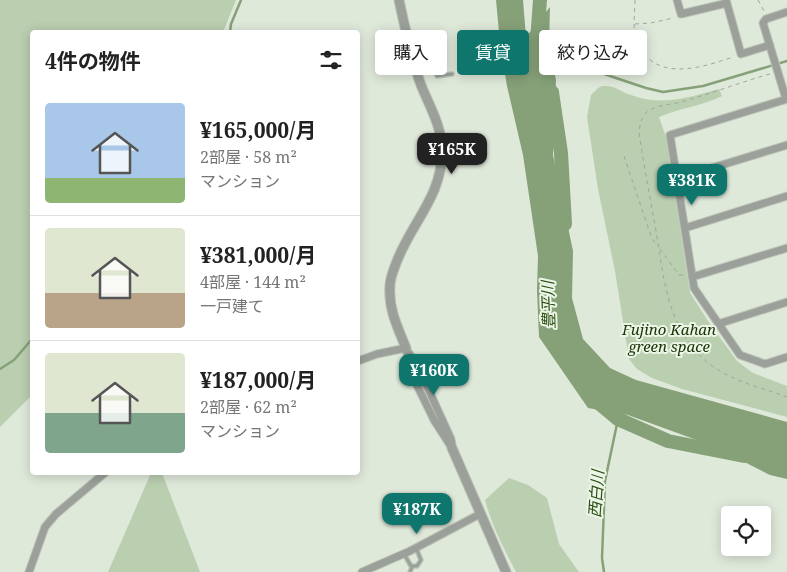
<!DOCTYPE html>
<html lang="ja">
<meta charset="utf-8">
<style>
body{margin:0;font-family:"Noto Serif","Noto Sans JP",serif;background:#f2f2f2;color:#222;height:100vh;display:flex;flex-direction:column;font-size:19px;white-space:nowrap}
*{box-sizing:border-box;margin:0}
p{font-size:16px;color:#767676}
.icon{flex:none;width:28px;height:28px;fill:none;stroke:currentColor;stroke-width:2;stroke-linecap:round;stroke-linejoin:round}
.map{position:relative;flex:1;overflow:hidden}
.details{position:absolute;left:30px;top:30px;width:330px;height:445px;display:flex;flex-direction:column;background:#fff;border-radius:5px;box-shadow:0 2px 12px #0003}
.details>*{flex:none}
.hud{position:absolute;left:375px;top:30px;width:336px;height:45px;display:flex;gap:10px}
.fabs{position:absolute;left:721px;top:506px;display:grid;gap:10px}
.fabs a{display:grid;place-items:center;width:50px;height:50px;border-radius:5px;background:#fff;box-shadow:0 2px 12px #0003;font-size:25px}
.price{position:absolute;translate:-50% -42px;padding:0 11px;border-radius:10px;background:#0f766e;color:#fff;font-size:16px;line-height:32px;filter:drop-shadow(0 1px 2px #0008)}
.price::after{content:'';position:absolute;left:50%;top:30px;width:15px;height:11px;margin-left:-8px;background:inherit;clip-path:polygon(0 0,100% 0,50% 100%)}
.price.on{background:#222;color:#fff}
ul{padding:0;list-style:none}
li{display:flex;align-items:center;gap:15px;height:125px;padding:0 15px}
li+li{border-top:1px solid #e0e0e0}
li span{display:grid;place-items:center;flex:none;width:140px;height:100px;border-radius:5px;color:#555}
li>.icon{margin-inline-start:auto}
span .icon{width:60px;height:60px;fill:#fffc;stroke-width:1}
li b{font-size:21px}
h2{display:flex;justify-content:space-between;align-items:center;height:60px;padding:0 15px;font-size:21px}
.chip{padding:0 18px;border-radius:5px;background:#fff;box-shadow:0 2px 12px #0003;font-size:18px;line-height:45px}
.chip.on{background:#0f766e;color:#fff}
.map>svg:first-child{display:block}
.green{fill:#baceb0}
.water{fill:#86a178}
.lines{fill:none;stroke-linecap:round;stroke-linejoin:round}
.stream{stroke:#86a178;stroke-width:2.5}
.river{stroke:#86a178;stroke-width:14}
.service-casing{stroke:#bbc3b6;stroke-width:5.5}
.minor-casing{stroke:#bbc3b6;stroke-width:9}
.tertiary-casing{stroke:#bbc3b6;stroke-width:11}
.path{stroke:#9fa79b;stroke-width:1;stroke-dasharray:4 4;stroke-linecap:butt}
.service{stroke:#9ca09a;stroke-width:3}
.minor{stroke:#9ca09a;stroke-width:7}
.tertiary{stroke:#9ca09a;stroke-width:9}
.labels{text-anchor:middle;stroke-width:4;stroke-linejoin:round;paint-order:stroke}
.park-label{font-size:15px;font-style:italic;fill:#183205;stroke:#ecf6e7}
.water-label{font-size:16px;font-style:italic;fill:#2b4f14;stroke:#ecf6e7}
</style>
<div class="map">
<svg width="787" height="572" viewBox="0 0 787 572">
<rect width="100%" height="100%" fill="#dfe9da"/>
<path class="green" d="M0,0H236L223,32H32V395L0,427Z
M602,86C616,85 619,91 631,95C662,107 690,97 719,89L722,96C702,106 680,108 659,117L666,137L690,293L710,324L737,361L753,373L787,386V417L682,389L652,378L637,369L629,359L615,271L598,189L587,117L591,95L598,88Z
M151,473H162L200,572H108Z
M509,478L528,485L547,498L559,544L579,572H516C503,546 493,529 485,500Z"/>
<path class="water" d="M496,0H523L526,37L550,7L549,45L556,80L553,155L573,251L572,298L583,339L610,368L636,380L787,422V479L770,475L713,446L628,415L588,408L539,337L537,290L538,256L523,155L507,86L500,43Z"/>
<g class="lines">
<path class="stream" d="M230,32L231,24L241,0
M551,57L574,64L646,88L663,92L703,86L787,61
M0,369L14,360L32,339
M604,572L602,558L605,481L618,419"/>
<path class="river" d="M537,41L540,0
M552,92L561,153L565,224
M594,399L618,419L668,441L744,456"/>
<defs>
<path id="service" d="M407,29C422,43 431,57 437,76L452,74
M404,554L411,566H417L421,560L416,548
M410,572L412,567"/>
<path id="minor" d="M677,0L681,14L727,3
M726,0L741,54L770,45
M786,99L763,23L766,19L787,12
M787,99L670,135L694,288L740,355L765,364L787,357
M676,179L787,145
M685,228L787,196
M692,277L787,248
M718,324L787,302
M406,348L411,373L434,420L452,448
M409,353L421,373L451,439L452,445
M358,361L377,354L406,348
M29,572L45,527L56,514L106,472
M362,572L410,551L480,514"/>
<path id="tertiary" d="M399,0C405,28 411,58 421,85C429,105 442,127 442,150C443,195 412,222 397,261C394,269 390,277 390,286C388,309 398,328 406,348
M452,448L506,572"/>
</defs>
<use href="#service" class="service-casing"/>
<use href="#minor" class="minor-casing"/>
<use href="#tertiary" class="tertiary-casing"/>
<path class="path" d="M635,0C635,11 633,24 635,35C649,84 698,69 733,57
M758,0L764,11
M635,24L651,23L673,18
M770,74C741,82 713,93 684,101C673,105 660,104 650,110C641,115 640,124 639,133C644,166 650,198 656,231C664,278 667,329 707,362C730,381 760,387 787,397
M624,156L652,239L658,246
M660,249L679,275H684"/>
<use href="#service" class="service"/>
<use href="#minor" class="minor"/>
<use href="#tertiary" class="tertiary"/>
</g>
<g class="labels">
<g class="park-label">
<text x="669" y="335">Fujino Kahan<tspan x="669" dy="17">green space</tspan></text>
</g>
<g class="water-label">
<text transform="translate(548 305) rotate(-92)" y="6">豊平川</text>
<text transform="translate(596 494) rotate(-86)" y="6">西白川</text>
</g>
</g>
</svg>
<div class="fabs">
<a><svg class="icon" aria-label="locate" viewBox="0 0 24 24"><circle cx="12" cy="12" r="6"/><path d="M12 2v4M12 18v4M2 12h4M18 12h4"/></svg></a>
</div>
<b class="price on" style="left:452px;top:175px">¥165K</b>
<b class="price" style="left:692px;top:206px">¥381K</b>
<b class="price" style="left:434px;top:396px">¥160K</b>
<b class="price" style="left:417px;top:535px">¥187K</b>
<div class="hud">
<a class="chip">購入</a>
<a class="chip on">賃貸</a>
<a class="chip">絞り込み</a>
</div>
<section class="details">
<h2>4件の物件<svg class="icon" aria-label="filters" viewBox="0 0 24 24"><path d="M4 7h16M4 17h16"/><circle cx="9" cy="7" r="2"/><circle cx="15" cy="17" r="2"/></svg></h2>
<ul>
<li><span style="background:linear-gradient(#a9c7e8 75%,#8fb573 0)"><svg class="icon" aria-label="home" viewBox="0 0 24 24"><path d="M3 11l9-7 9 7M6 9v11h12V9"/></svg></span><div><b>¥165,000/月</b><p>2部屋 · 58 m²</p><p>マンション</p></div></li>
<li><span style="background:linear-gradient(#dfe7d0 65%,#b9a48a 0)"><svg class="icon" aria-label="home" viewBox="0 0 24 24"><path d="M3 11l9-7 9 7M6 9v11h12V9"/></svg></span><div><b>¥381,000/月</b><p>4部屋 · 144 m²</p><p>一戸建て</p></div></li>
<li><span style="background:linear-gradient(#dfe7d0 60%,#7fa58c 0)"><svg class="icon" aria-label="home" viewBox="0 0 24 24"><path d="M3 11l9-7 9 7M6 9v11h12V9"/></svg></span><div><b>¥187,000/月</b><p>2部屋 · 62 m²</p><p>マンション</p></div></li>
</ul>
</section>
</div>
